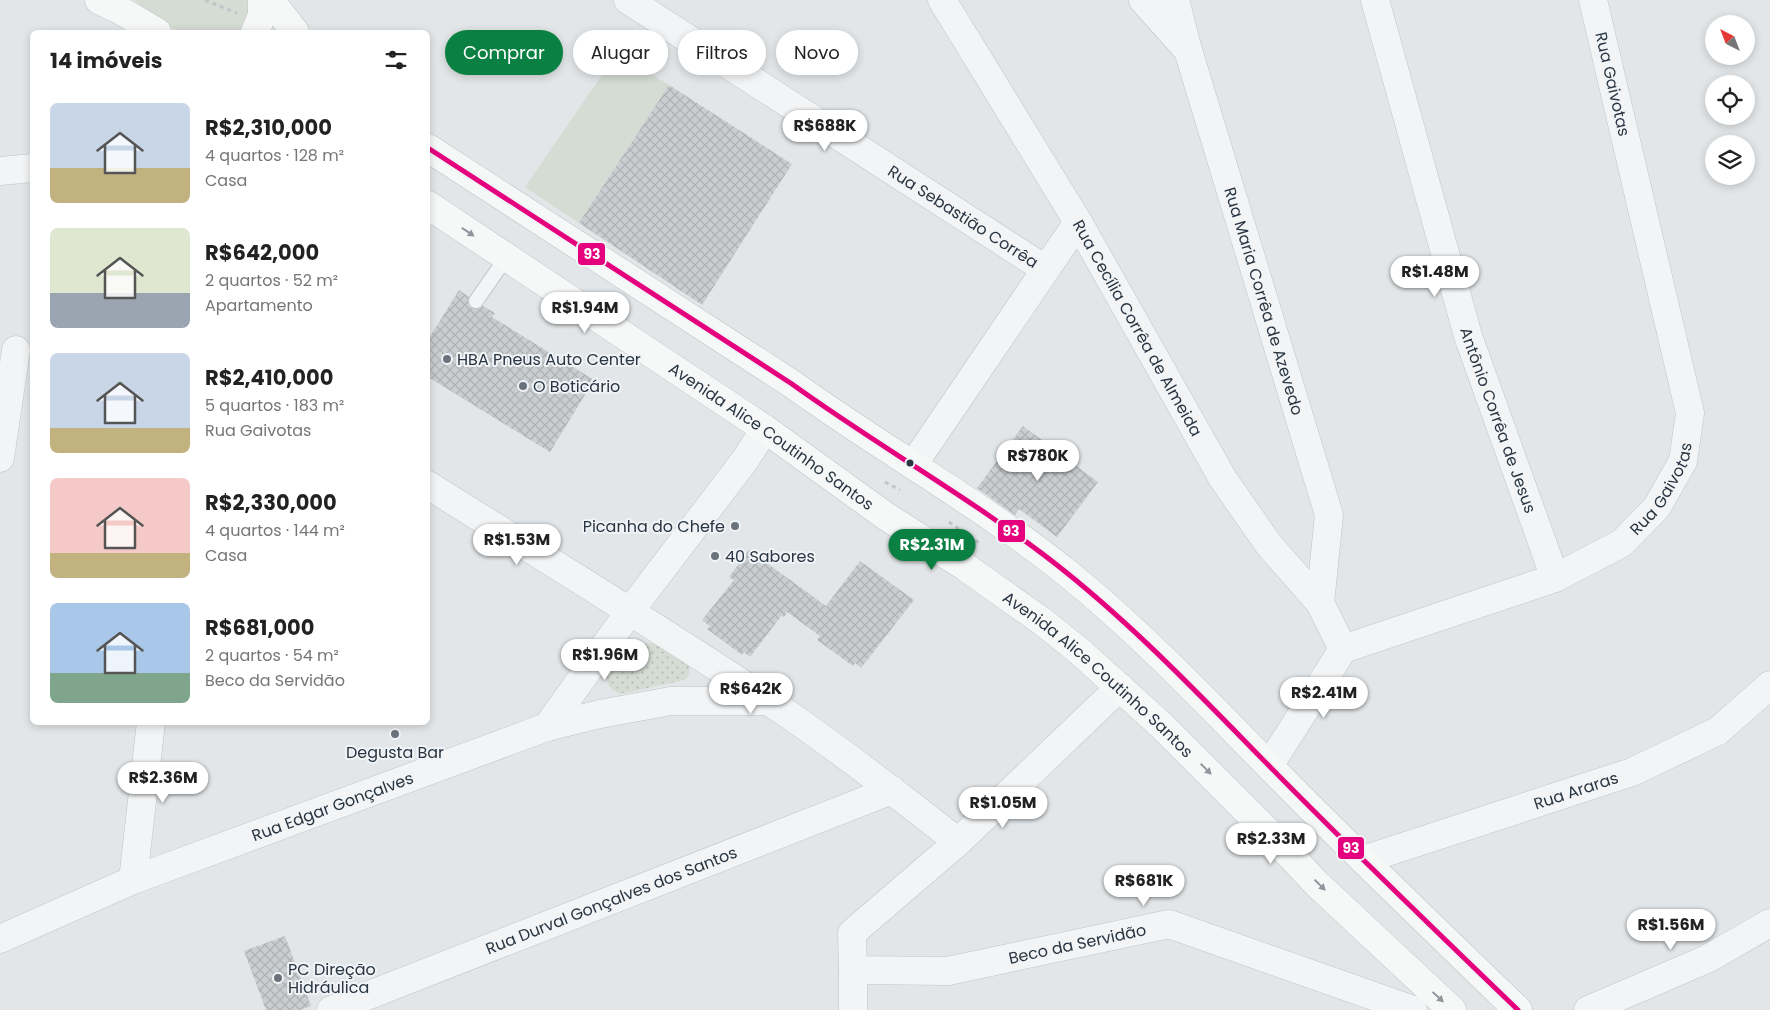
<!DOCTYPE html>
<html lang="pt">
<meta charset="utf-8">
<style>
body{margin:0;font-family:Poppins,sans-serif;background:#f6f6f6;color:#222;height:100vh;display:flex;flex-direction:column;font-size:19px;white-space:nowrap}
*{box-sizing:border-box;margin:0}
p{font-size:16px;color:#767676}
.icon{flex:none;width:28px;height:28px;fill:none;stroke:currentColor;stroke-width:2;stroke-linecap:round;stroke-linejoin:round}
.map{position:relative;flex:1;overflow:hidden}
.drawer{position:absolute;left:30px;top:30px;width:400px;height:695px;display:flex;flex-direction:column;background:#fff;border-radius:8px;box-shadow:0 2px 8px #0003}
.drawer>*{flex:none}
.banner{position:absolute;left:445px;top:30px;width:475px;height:45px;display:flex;gap:10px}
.needle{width:32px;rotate:318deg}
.controls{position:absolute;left:1705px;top:15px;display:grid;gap:10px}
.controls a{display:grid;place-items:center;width:50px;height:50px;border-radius:50%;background:#fff;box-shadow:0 2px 8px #0003;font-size:25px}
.price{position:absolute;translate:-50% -42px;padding:0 11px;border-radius:18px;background:#fff;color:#222;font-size:16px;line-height:32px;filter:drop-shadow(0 1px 2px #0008)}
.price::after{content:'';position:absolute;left:50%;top:30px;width:15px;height:11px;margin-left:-8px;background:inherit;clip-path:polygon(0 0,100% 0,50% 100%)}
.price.selected{background:#0b8043;color:#fff}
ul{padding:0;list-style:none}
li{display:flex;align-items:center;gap:15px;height:125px;padding:0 20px}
li span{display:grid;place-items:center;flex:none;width:140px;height:100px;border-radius:8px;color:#555}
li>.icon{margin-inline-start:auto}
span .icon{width:60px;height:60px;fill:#fffc;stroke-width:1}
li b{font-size:21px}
h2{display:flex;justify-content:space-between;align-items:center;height:60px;padding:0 20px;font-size:21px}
.chip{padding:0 18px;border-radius:22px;background:#fff;box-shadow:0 2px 8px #0003;font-size:18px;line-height:45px}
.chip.selected{background:#0b8043;color:#fff}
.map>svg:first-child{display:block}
.green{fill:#d5dcd3}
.park{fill:url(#park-dots)}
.building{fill:url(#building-cross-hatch)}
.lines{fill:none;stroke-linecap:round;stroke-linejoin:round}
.service-casing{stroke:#c1c4c6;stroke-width:16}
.minor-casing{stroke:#c1c4c6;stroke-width:29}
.secondary-casing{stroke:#c1c4c6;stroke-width:29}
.path{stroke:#c2c5c8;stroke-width:3;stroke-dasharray:4 4;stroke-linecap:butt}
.service{stroke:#f2f4f5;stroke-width:14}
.minor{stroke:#f2f4f5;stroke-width:28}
.secondary{stroke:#f6f7f7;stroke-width:28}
.bus-1-casing{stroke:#f1f4f7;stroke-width:9}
.bus-1{stroke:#e5007d;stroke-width:5}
.oneway{fill:#90969c}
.poi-dot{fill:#6a737c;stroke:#f1f4f7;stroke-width:2}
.bus-dot{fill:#293542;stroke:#f1f4f7;stroke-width:2}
.labels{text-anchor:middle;stroke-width:4;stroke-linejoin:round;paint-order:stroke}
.street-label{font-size:16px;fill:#293542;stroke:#f1f4f7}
.poi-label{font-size:16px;fill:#293542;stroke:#f1f4f7;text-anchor:start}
.line-badge{stroke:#f1f4f7;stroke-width:2}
.badge-label{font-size:14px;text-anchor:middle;font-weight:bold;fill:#fff}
</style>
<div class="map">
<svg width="1770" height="1010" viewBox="0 0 1770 1010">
<defs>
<pattern id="park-dots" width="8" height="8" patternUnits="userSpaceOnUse" patternTransform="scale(1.25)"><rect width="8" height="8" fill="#d5dcd3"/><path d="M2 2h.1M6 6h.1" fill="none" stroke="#b7bdb6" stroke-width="1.8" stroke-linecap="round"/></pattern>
<pattern id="building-cross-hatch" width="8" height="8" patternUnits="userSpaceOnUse" patternTransform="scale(1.25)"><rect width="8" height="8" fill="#cbced0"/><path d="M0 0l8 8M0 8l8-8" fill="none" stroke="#aeb2b4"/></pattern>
</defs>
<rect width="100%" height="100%" fill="#e3e6e8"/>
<path class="green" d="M135,0H247L249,14L243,32H179L162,24L143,10Z
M617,53L669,85L579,223L525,187Z"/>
<path class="park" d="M647,643L656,644L687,662C691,670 690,675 684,680L625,693C615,694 608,689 607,678C613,662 630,647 647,643Z"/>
<path class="building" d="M669,85L792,164L702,305L579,223Z
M459,290L469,297L468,304L471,308L479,309L483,306L495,313L492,317L594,380L550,452L428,377V340Z
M1023,426L1098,482L1057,537L1019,509L1015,515L977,488Z
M749,550L826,606L860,561L914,600L861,668L855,663L853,666L817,640L820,636L787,612L784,617L782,615L750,657L744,652L742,655L707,629L710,626L702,620L734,580L729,577Z
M285,936L311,1006L300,1010H266L244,951Z"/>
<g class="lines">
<defs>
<path id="service" d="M476,301L506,258"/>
<g id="minor">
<path id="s1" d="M628,0L1045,269"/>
<path id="s2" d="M942,0L1078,222L1223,479L1269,545L1320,603L1343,649"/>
<path d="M1143,0L1184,46"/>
<path id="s3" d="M1175,0L1188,50L1329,515L1320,603"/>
<path id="s4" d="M1375,0L1468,336L1555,578"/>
<path d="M0,171L32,168"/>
<path d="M0,458L16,350"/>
<path d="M913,465L1078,222"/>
<path d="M428,485C541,556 656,626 767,700C833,744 896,793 958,842"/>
<path id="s5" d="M1120,687L958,842L852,933L853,970L948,971L1169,924L1413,1010"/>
<path d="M547,727L630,611L745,460L765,429"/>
<path id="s6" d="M1269,766L1343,649L1555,578L1622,543L1657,507L1683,461L1690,413L1593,0"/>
<path id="s7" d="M1363,860L1632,772L1718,731L1770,685"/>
<path d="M133,880L151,722"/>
<path id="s8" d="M0,939L133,880L547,727L600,714L671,701H768"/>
<path id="s9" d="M331,1010L892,790"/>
<path d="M853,1010V970"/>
<path d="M1588,1010L1707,959L1770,923"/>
</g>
<g id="secondary">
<path d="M99,0L118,9L157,32"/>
<path d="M270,0L295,32"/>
<path d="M255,32L262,15V0"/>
<path d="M428,148L792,384C882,449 980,503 1067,573C1145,636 1213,709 1283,780C1360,858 1439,934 1518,1010"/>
<path id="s10" d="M428,205L765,429L887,517L964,566L1043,622L1078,650L1161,725L1269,833L1316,883L1452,1010"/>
</g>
</defs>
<use href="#service" class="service-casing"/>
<use href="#minor" class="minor-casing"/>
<use href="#secondary" class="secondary-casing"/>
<path class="path" d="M205,0L237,13
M885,482L900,490
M949,522L979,543"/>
<use href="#service" class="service"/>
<use href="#minor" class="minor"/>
<use href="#secondary" class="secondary"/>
<defs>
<path id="bus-1" d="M428,148L792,384C882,449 980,503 1067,573C1145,636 1213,709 1283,780C1360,858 1439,934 1518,1010"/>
</defs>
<use href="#bus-1" class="bus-1-casing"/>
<use href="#bus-1" class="bus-1"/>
</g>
<defs><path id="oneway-solid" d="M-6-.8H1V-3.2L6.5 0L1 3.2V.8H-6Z" transform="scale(1.25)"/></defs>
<g class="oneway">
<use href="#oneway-solid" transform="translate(468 232) rotate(34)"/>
<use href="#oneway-solid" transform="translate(1206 769) rotate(45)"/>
<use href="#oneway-solid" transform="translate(1320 885) rotate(44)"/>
<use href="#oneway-solid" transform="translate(1438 997) rotate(43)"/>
</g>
<g class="poi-dot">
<circle cx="447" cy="359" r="5"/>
<circle cx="523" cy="386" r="5"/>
<circle cx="735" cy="526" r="5"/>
<circle cx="715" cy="556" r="5"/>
<circle cx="395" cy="734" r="5"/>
<circle cx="278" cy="978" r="5"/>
</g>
<circle class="bus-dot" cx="910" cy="463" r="4.5"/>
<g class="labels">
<g class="street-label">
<text transform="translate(1613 84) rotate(77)" y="6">Rua Gaivotas</text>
<text dy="6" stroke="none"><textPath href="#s1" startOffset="399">Rua Sebastião Corrêa</textPath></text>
<text dy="6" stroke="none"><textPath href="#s3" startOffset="314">Rua Maria Corrêa de Azevedo</textPath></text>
<text dy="6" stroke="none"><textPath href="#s2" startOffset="382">Rua Cecília Corrêa de Almeida</textPath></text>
<text dy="6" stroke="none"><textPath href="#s4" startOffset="438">Antônio Corrêa de Jesus</textPath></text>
<text dy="6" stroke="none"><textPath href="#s10" startOffset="414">Avenida Alice Coutinho Santos</textPath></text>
<text dy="6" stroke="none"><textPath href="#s6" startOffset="506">Rua Gaivotas</textPath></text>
<text dy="6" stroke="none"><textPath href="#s10" startOffset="819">Avenida Alice Coutinho Santos</textPath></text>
<text dy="6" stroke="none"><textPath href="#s7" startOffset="224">Rua Araras</textPath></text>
<text dy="6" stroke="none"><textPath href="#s8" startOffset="358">Rua Edgar Gonçalves</textPath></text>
<text dy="6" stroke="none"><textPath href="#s9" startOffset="301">Rua Durval Gonçalves dos Santos</textPath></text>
<text dy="6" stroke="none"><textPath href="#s5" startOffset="628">Beco da Servidão</textPath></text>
</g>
<g class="poi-label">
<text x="457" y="365">HBA Pneus Auto Center</text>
<text x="533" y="392">O Boticário</text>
<text x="725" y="532" text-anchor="end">Picanha do Chefe</text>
<text x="725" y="562">40 Sabores</text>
<text x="395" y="758" text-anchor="middle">Degusta Bar</text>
<text x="288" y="975">PC Direção<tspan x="288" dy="18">Hidráulica</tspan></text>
</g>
</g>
<g class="line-badge">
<rect x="577" y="242" width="29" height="24" rx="5" fill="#e5007d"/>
<rect x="997" y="519" width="29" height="24" rx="5" fill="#e5007d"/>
<rect x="1337" y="836" width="28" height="24" rx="5" fill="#e5007d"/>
</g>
<g class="badge-label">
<text x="592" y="259">93</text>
<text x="1011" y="536">93</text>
<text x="1351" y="853">93</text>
</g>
</svg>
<div class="controls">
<a><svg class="needle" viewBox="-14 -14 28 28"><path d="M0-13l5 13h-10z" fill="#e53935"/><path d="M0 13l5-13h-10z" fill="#767676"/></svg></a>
<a><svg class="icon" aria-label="locate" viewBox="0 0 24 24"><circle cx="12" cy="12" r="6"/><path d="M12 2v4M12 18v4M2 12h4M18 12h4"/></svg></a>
<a><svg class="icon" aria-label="layers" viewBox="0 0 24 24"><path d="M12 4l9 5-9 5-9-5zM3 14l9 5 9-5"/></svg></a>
</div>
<b class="price" style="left:825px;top:152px">R$688K</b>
<b class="price" style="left:1435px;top:298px">R$1.48M</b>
<b class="price" style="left:585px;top:334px">R$1.94M</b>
<b class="price" style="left:1038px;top:482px">R$780K</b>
<b class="price" style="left:517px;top:566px">R$1.53M</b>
<b class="price selected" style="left:932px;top:571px">R$2.31M</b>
<b class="price" style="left:605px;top:681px">R$1.96M</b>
<b class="price" style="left:751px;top:715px">R$642K</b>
<b class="price" style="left:1324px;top:719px">R$2.41M</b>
<b class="price" style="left:163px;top:804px">R$2.36M</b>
<b class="price" style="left:1003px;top:829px">R$1.05M</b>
<b class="price" style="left:1271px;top:865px">R$2.33M</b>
<b class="price" style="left:1144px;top:907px">R$681K</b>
<b class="price" style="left:1671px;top:951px">R$1.56M</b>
<div class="banner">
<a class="chip selected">Comprar</a>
<a class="chip">Alugar</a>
<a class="chip">Filtros</a>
<a class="chip">Novo</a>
</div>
<section class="drawer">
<h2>14 imóveis<svg class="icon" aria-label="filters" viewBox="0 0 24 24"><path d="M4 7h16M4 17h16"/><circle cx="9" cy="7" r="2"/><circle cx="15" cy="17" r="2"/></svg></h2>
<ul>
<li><span style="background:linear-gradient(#c9d6e8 65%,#c2b280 0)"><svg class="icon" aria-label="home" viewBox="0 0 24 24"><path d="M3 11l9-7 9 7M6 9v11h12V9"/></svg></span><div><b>R$2,310,000</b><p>4 quartos · 128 m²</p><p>Casa</p></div></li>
<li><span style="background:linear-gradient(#dfe7d0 65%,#9aa5b1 0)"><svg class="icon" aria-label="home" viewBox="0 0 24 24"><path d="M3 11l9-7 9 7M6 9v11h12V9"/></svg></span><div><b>R$642,000</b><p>2 quartos · 52 m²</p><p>Apartamento</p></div></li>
<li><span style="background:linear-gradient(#c9d6e8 75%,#c2b280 0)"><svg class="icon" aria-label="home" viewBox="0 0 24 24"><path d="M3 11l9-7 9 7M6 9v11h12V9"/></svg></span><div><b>R$2,410,000</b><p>5 quartos · 183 m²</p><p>Rua Gaivotas</p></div></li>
<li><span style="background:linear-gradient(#f6c9c9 75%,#c2b280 0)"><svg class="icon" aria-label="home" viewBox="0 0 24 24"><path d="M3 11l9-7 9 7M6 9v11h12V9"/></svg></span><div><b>R$2,330,000</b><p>4 quartos · 144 m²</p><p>Casa</p></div></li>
<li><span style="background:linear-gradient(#a9c7e8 70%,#7fa58c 0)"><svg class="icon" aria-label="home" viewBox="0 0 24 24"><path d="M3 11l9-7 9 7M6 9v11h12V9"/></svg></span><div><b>R$681,000</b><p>2 quartos · 54 m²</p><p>Beco da Servidão</p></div></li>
</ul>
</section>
</div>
